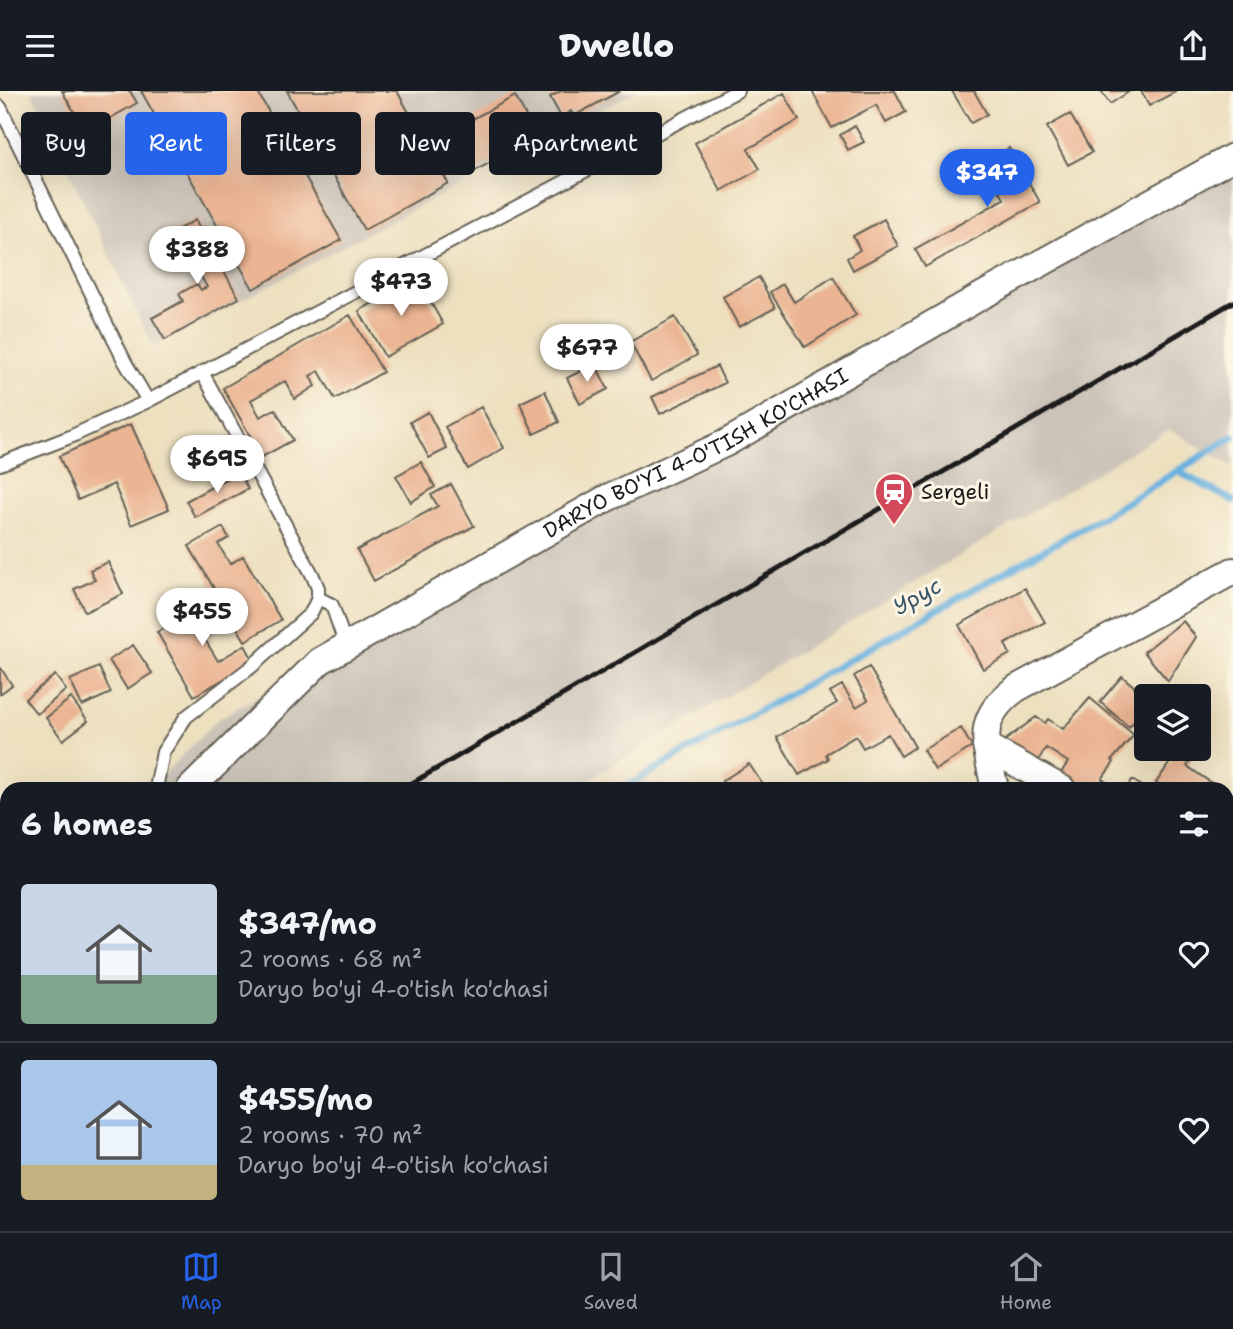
<!DOCTYPE html>
<meta charset="utf-8">
<style>
body{margin:0;font-family:"Shantell Sans",sans-serif;background:#242831;color:#f1f3f6;height:100vh;display:flex;flex-direction:column;font-size:26px;white-space:nowrap}
*{box-sizing:border-box;margin:0}
p{font-size:23px;color:#9ea1a6}
.icon{flex:none;width:38px;height:38px;fill:none;stroke:currentColor;stroke-width:2;stroke-linecap:round;stroke-linejoin:round}
.map{position:relative;flex:1;overflow:hidden}
.sheet{position:absolute;left:0px;top:691px;width:1234px;height:450px;display:flex;flex-direction:column;background:#171b24;border-radius:21px 21px 0 0;box-shadow:0 7px 28px #0002}
.sheet>*{flex:none}
.banner{position:absolute;left:21px;top:21px;width:700px;height:63px;display:flex;gap:14px}
.buttons{position:absolute;left:1134px;top:593px;display:grid;gap:14px}
.buttons a{display:grid;place-items:center;width:77px;height:77px;border-radius:7px;background:#171b24;box-shadow:0 7px 28px #0002;font-size:35px}
.price{position:absolute;translate:-50% -60px;padding:0 16px;border-radius:24px;background:#fff;color:#222;font-size:23px;line-height:46px;filter:drop-shadow(0 2px 4px #0008)}
.price::after{content:'';position:absolute;left:50%;top:42px;width:21px;height:16px;margin-left:-10px;background:inherit;clip-path:polygon(0 0,100% 0,50% 100%)}
.price.selected{background:#2563eb;color:#fff}
ul{padding:0;list-style:none}
li{display:flex;align-items:center;gap:21px;height:175px;padding:0 21px}
li+li{border-top:2px solid #363941}
li span{display:grid;place-items:center;flex:none;width:196px;height:140px;border-radius:7px;color:#555}
li>.icon{margin-inline-start:auto}
span .icon{width:84px;height:84px;fill:#fffc;stroke-width:1}
li b{font-size:30px}
h2{display:flex;justify-content:space-between;align-items:center;height:84px;padding:0 21px;font-size:30px}
.chip{padding:0 24px;border-radius:7px;background:#171b24;box-shadow:0 7px 28px #0002;font-size:24px;line-height:63px}
.chip.selected{background:#2563eb;color:#fff}
header{display:flex;justify-content:space-between;align-items:center;height:91px;padding:0 21px;background:#171b24;font-size:32px;font-weight:800}
.menu{display:flex;justify-content:space-around;align-items:center;height:98px;border-top:2px solid #363941;background:#171b24;font-size:19px;color:#9ea1a6}
.menu a{display:grid;justify-items:center;gap:4px}
.menu .selected{color:#2563eb}
.map>svg:first-child{display:block}
.industrial{fill:#cbc3b8}
.lines{fill:none;stroke-linecap:round;stroke-linejoin:round}
.stream{stroke:#68b0df;stroke-width:7}
.building{fill:#ebb492}
.service-casing{stroke:#656155;stroke-width:16}
.minor-casing{stroke:#656155;stroke-width:30}
.service{stroke:#fff;stroke-width:12}
.minor{stroke:#fff;stroke-width:26}
.rail{stroke:#1c1c1c;stroke-width:5}
.labels{text-anchor:middle;stroke-width:6;stroke-linejoin:round;paint-order:stroke}
.street-label{font-size:21px;fill:#1c1c1c;stroke:#fcf5e5}
.poi-label{font-size:21px;fill:#1c1c1c;stroke:#fcf5e5;text-anchor:start}
.water-label{font-size:23px;font-style:italic;fill:#3a576a;stroke:#fcf5e5}
</style>
<header><svg class="icon" aria-label="menu" viewBox="0 0 24 24"><path d="M4 6h16M4 12h16M4 18h16"/></svg>Dwello<svg class="icon" aria-label="share" viewBox="0 0 24 24"><path d="M12 15V3M7 8l5-5 5 5M5 13v7h14v-7"/></svg></header>
<div class="map">
<svg width="1233" height="1140" viewBox="0 0 1233 1140">
<rect width="100%" height="100%" fill="#fcf5e5"/>
<filter id="ink" filterUnits="userSpaceOnUse"><feTurbulence type="fractalNoise" baseFrequency=".0143" numOctaves="2"/><feDisplacementMap in="SourceGraphic" scale="14" xChannelSelector="R" yChannelSelector="G"/><feConvolveMatrix kernelMatrix="1 2 1 2 8 2 1 2 1" color-interpolation-filters="sRGB"/></filter>
<filter id="wash" filterUnits="userSpaceOnUse"><feTurbulence type="fractalNoise" baseFrequency=".00686" numOctaves="4" result="noise"/><feDisplacementMap in="SourceGraphic" scale="28" xChannelSelector="R" yChannelSelector="G"/><feGaussianBlur stdDeviation="1.57" result="paint"/><feColorMatrix in="noise" values="0 0 0 0 0 0 0 0 0 0 0 0 0 0 0 0 0 1.4 0 .05"/><feComposite in="paint" operator="in"/></filter>
<g filter="url(#wash)">
<rect width="100%" height="100%" fill="#ede0bf"/>
<path class="industrial" d="M31,0H636L153,256Z
M1233,53V376L1169,338L573,698H149L218,628Z
M7,859V1134H21L0,1139V867Z
M1227,1005L1233,1006V1140H445L425,1134H1227Z"/>
<g class="lines">
<path class="stream" d="M1177,380L1233,410
M621,698L1114,419L1233,346
M0,1057L7,1053"/>
</g>
<g id="blocks">
<path class="building" d="M62,0H130L137,12L86,41Z
M141,0H257L341,149L253,198Z
M287,0H397L448,92L364,139Z
M561,0H620L574,25L571,20L561,26L550,6Z
M812,0H895L906,21L886,32L876,14L832,37Z
M952,0H974L987,23L971,32Z
M1101,0H1130L1110,13Z
M1141,0H1177L1149,15Z
M784,2L799,29L748,58L760,78L721,100L695,52Z
M515,5L537,46L475,80L452,39Z
M1070,23L1092,61L1068,74L1047,36Z
M855,35L864,51L848,59L840,44Z
M1009,57L1040,111L925,176L915,158L1004,108L984,72Z
M884,128L898,155L853,179L847,167L860,159L853,145Z
M195,129L239,207L165,249L152,227L183,210L179,203L197,193L201,199L207,196L175,140Z
M759,186L775,217L739,236L723,206Z
M833,186L856,224L805,256L770,201L783,193L794,211Z
M417,187L443,233L385,266L359,220Z
M350,224L383,281L335,308L319,280L310,285L315,295L295,308L285,290L251,309L260,326L275,318L293,349L262,366L223,297Z
M675,226L697,264L651,290L630,251Z
M595,273L608,298L580,313L567,287Z
M717,275L725,292L660,323L652,306Z
M545,300L559,331L534,343L520,312Z
M481,316L504,357L468,378L445,336Z
M428,321L447,358L429,367L410,331Z
M131,333L169,418L131,434L114,393L78,409L59,365Z
M421,371L435,396L411,411L396,385Z
M239,381L248,398L195,426L186,410Z
M451,393L474,435L374,490L357,459L438,415L431,404Z
M223,436L229,447L218,453L230,473L243,465L281,529L245,550L189,455Z
M108,471L123,503L85,521L74,498L95,489L90,479Z
M1025,497L1045,531L1005,553L1010,563L983,578L959,534Z
M216,507L231,532L204,547L218,570L245,554L254,571L194,605L157,541Z
M1183,530L1196,546L1168,590L1144,561Z
M133,554L152,582L127,598L109,569Z
M0,576L12,594L0,603Z
M99,576L111,602L82,615L70,589Z
M869,576L915,656L901,665L888,643L863,657L856,645L826,663L828,668L799,684L777,646L837,612L830,601L842,594L856,616L868,609L854,585Z
M55,584L66,599L37,623L25,608Z
M1122,585L1137,598L1134,602L1146,613V617L1129,636L1100,611Z
M71,607L88,630L63,649L46,627Z
M1090,607L1134,644L1112,669L1114,671L1102,688L1117,698H1072L1057,688L1068,671L1046,657L1036,673L1003,651L1036,626L1045,632L1048,628L1063,638Z
M961,637L972,656L935,679L923,659Z
M1146,637V658H1171L1165,670L1137,654Z
M1199,642L1206,648L1187,675L1220,698H1165L1156,692L1179,658H1199Z
M749,673L763,694L756,698H727L722,690Z
M1132,689L1147,698H1126Z
M1227,703L1233,707V719L1227,728Z
M1233,730V782L1227,777V739Z
M1227,821L1233,824V865L1227,861Z
M1227,1012L1233,1014V1042L1227,1041Z
M1227,1046L1233,1048V1126L1227,1125Z
M74,1134H93L96,1140H61Z
M151,1134H190L194,1140H143Z
M683,1134H1027L1047,1139L704,1140Z"/>
</g>
</g>
<g filter="url(#ink)">
<use href="#blocks" fill-opacity="0" stroke="#656155" stroke-width="2"/>
<g class="lines">
<defs>
<path id="service" d="M0,16L125,271L148,310
M0,373L70,346L148,310L737,0
M318,507L332,514L346,555
M156,698L163,661L186,626L251,576L311,522L318,507V497L312,483L202,281
M239,1134L246,1140"/>
<g id="minor">
<path d="M986,655L1062,698"/>
<path id="s1" d="M190,698L320,570L607,407L726,352L976,208L1233,66"/>
<path d="M995,698C986,653 974,627 1017,597L1233,480"/>
<path d="M1227,795L1233,799"/>
<path d="M0,885L7,878"/>
<path d="M1227,935L1233,937"/>
</g>
</defs>
<use href="#service" class="service-casing"/>
<use href="#minor" class="minor-casing"/>
<use href="#service" class="service"/>
<use href="#minor" class="minor"/>
<path class="rail" d="M402,698L1233,211
M0,943L7,939
M1227,986L1233,987
M0,1120L7,1117
M547,1134L569,1140
M0,1135L7,1133"/>
</g>
</g>
<defs>
<symbol id="station-pin" viewBox="-11 -11 22 30"><path d="M0 17L-7.5 6A9.5 9.5 0 1 1 7.5 6Z" fill="#d1495b" stroke="#fcf5e5"/><path d="M-3-6H3Q5-6 5-4V2Q5 4 3 4L4.5 6H3L1.5 4h-3L-3 6H-4.5L-3 4Q-5 4-5 2V-4Q-5-6-3-6ZM-3.5-4v3h7v-3ZM-3.5 1v1.5H-2V1ZM2 1v1.5H3.5V1Z" fill="#fff"/></symbol>
</defs>
<g fill-rule="evenodd">
<use href="#station-pin" x="872" y="379" width="44" height="60"/>
</g>
<g class="labels">
<g class="street-label">
<text dy="7" stroke="none"><textPath href="#s1" startOffset="612">DARYO BO'YI 4-O'TISH KO'CHASI</textPath></text>
</g>
<g class="poi-label">
<text x="921" y="408">Sergeli</text>
</g>
<g class="water-label">
<text transform="translate(917 505) rotate(-30)" y="8">Урус</text>
</g>
</g>
</svg>
<div class="buttons">
<a><svg class="icon" aria-label="layers" viewBox="0 0 24 24"><path d="M12 4l9 5-9 5-9-5zM3 14l9 5 9-5"/></svg></a>
</div>
<b class="price selected" style="left:987px;top:118px">$347</b>
<b class="price" style="left:197px;top:195px">$388</b>
<b class="price" style="left:401px;top:227px">$473</b>
<b class="price" style="left:587px;top:293px">$677</b>
<b class="price" style="left:217px;top:404px">$695</b>
<b class="price" style="left:202px;top:557px">$455</b>
<div class="banner">
<a class="chip">Buy</a>
<a class="chip selected">Rent</a>
<a class="chip">Filters</a>
<a class="chip">New</a>
<a class="chip">Apartment</a>
</div>
<section class="sheet">
<h2>6 homes<svg class="icon" aria-label="filters" viewBox="0 0 24 24"><path d="M4 7h16M4 17h16"/><circle cx="9" cy="7" r="2"/><circle cx="15" cy="17" r="2"/></svg></h2>
<ul>
<li><span style="background:linear-gradient(#c9d6e8 65%,#7fa58c 0)"><svg class="icon" aria-label="home" viewBox="0 0 24 24"><path d="M3 11l9-7 9 7M6 9v11h12V9"/></svg></span><div><b>$347/mo</b><p>2 rooms · 68 m²</p><p>Daryo bo'yi 4-o'tish ko'chasi</p></div><svg class="icon" aria-label="heart" viewBox="0 0 24 24"><path d="M12 20l-8-8c-3-5 5-10 8-4 3-6 11-1 8 4z"/></svg></li>
<li><span style="background:linear-gradient(#a9c7e8 75%,#c2b280 0)"><svg class="icon" aria-label="home" viewBox="0 0 24 24"><path d="M3 11l9-7 9 7M6 9v11h12V9"/></svg></span><div><b>$455/mo</b><p>2 rooms · 70 m²</p><p>Daryo bo'yi 4-o'tish ko'chasi</p></div><svg class="icon" aria-label="heart" viewBox="0 0 24 24"><path d="M12 20l-8-8c-3-5 5-10 8-4 3-6 11-1 8 4z"/></svg></li>
</ul>
</section>
</div>
<nav class="menu">
<a class="selected"><svg class="icon" aria-label="map" viewBox="0 0 24 24"><path d="M3 6l6-2 6 2 6-2v14l-6 2-6-2-6 2zM9 4v14M15 6v14"/></svg>Map</a>
<a><svg class="icon" aria-label="saved" viewBox="0 0 24 24"><path d="M7 4h10v16l-5-4-5 4z"/></svg>Saved</a>
<a><svg class="icon" aria-label="home" viewBox="0 0 24 24"><path d="M3 11l9-7 9 7M6 9v11h12V9"/></svg>Home</a>
</nav>
